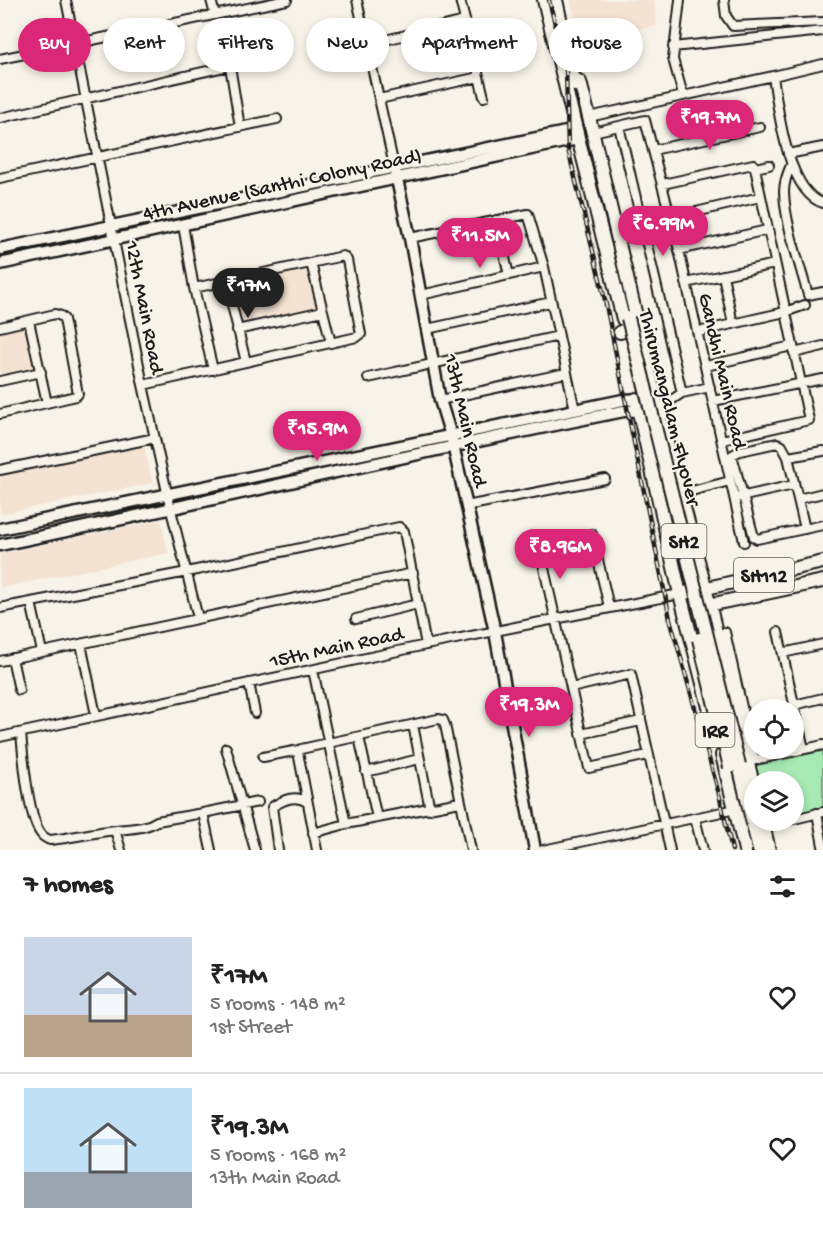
<!DOCTYPE html>
<meta charset="utf-8">
<style>
body{margin:0;font-family:"Gochi Hand",sans-serif;background:#f2f2f2;color:#222;height:100vh;display:flex;flex-direction:column;font-size:22px;white-space:nowrap}
*{box-sizing:border-box;margin:0}
p{font-size:20px;color:#767676}
.icon{flex:none;width:33px;height:33px;fill:none;stroke:currentColor;stroke-width:2;stroke-linecap:round;stroke-linejoin:round}
.map{position:relative;height:850px;overflow:hidden}
.drawer{display:flex;flex-direction:column;background:#fff;flex:1}
.drawer>*{flex:none}
.banner{position:absolute;left:18px;top:18px;width:788px;height:54px;display:flex;gap:12px}
.controls{position:absolute;left:744px;top:699px;display:grid;gap:12px}
.controls a{display:grid;place-items:center;width:60px;height:60px;border-radius:50%;background:#fff;box-shadow:0 3px 9px #0003;font-size:30px}
.price{position:absolute;translate:-50% -51px;padding:0 14px;border-radius:21px;background:#db2777;color:#fff;font-size:20px;line-height:39px;filter:drop-shadow(0 2px 3px #0008)}
.price::after{content:'';position:absolute;left:50%;top:36px;width:18px;height:14px;margin-left:-9px;background:inherit;clip-path:polygon(0 0,100% 0,50% 100%)}
.price.on{background:#222;color:#fff}
ul{padding:0;list-style:none}
li{display:flex;align-items:center;gap:18px;height:150px;padding:0 24px}
li+li{border-top:2px solid #e0e0e0}
li span{display:grid;place-items:center;flex:none;width:168px;height:120px;border-radius:0px;color:#555}
li>.icon{margin-inline-start:auto}
span .icon{width:72px;height:72px;fill:#fffc;stroke-width:1}
li b{font-size:26px}
h2{display:flex;justify-content:space-between;align-items:center;height:72px;padding:0 24px;font-size:26px}
.chip{padding:0 21px;border-radius:27px;background:#fff;box-shadow:0 3px 9px #0003;font-size:21px;line-height:54px}
.chip.on{background:#db2777;color:#fff}
.map>svg:first-child{display:block}
.built{fill:#f4e2d2}
.green{fill:#a7e9b2;stroke:#628267;stroke-width:1.5}
.lines{fill:none;stroke-linecap:round;stroke-linejoin:round}
.street-casing{stroke:#1c1c1c;stroke-width:12}
.secondary-casing{stroke:#1c1c1c;stroke-width:15}
.primary-casing{stroke:#1c1c1c;stroke-width:16}
.street{stroke:#f7f3e8;stroke-width:8}
.secondary{stroke:#f7f3e8;stroke-width:10}
.primary{stroke:#f7f3e8;stroke-width:12}
.rail-casing{stroke:#1c1c1c;stroke-width:4.5}
.rail{stroke:#f7f3e8;stroke-width:2;stroke-dasharray:7;stroke-linecap:butt}
.primary-bridge-casing{stroke:#1c1c1c;stroke-width:16;stroke-linecap:butt}
.primary-bridge{stroke:#f7f3e8;stroke-width:12}
.labels{text-anchor:middle;stroke-width:4.5;stroke-linejoin:round;paint-order:stroke}
.shield{fill:#f7f3e8;stroke:#5e5c59;stroke-width:1.5}
.shield-label{font-size:20px;font-weight:bold;fill:#1c1c1c}
.street-label{font-size:21px;fill:#1c1c1c;stroke:#f7f3e8}
</style>
<div class="map">
<svg width="823" height="850" viewBox="0 0 823 850">
<rect width="100%" height="100%" fill="#f7f3e8"/>
<filter id="ink" filterUnits="userSpaceOnUse"><feTurbulence type="fractalNoise" baseFrequency=".0167" numOctaves="2"/><feDisplacementMap in="SourceGraphic" scale="12" xChannelSelector="R" yChannelSelector="G"/><feConvolveMatrix kernelMatrix="1 2 1 2 8 2 1 2 1" color-interpolation-filters="sRGB"/></filter>
<g filter="url(#ink)">
<path class="built" d="M571,0H654L657,26L615,33L619,57L598,61L594,39L580,42Z
M309,267L318,309L236,326L227,284Z
M25,325L34,370L0,376V330Z
M143,444L153,483L0,514V475Z
M161,520L168,553L0,588V554Z"/>
<path class="green" d="M823,751V810L794,817V782L757,781L752,765Z"/>
<g class="lines">
<defs>
<path id="street" d="M66,0L143,385L171,510L198,618
M211,0L215,15
M357,0L394,166
M460,0L484,97
M680,0L673,59L683,95
M724,0L726,16L733,26L823,22
M368,44L465,21
M673,47L823,31
M0,59L287,0
M230,66L240,127
M773,76L823,64
M379,99L479,77
M589,117L773,76C778,108 787,192 823,203
M0,118L264,58
M619,126L682,393
M593,132L645,120L679,250L744,542
M653,150L760,127
M788,154L823,147
M791,165C787,174 784,182 784,192C785,223 800,265 808,295L823,292
M755,168L769,165
M0,178L277,119
M663,184L753,164L755,168L809,420L722,440
M670,218L760,197
M496,220L509,275
M183,225L194,288L213,370
M410,238L528,214L544,267L575,410
M679,250L767,230
M311,263L331,343
M723,275L733,324
M226,281L246,362
M686,283L775,264
M421,295L544,267
M29,321L47,403
M0,327L55,314L61,316L64,319L78,394L76,396L0,414
M427,329L551,302
M237,330L323,311
M698,332L785,312L805,305
M794,353L823,346
M706,366L792,346
M368,378L559,336
M0,381L41,372
M143,385L357,337L361,334L347,260L343,256L194,288
M440,400L566,373
M713,401L823,379
M658,409L682,393L710,387
M823,451L788,457L782,446L777,443L740,451L732,455L754,537L757,539L823,525
M788,457L805,529
M0,470L155,438
M680,494L730,481
M740,497L794,485
M798,499L823,493
M466,506L605,479
M31,602L42,652
M609,607L592,534L539,546L589,768L648,755
M0,608L187,572L399,527L404,531L426,645
M356,619L418,604
M725,632L754,760
M778,632L804,749
M81,644L96,715
M783,653L823,644
M12,658L19,690
M0,661L413,573
M313,670L346,824
M249,683L255,713
M571,688L631,674L670,850
M794,705L823,698
M413,725L430,809
M21,733C23,755 28,820 42,835C42,836 49,840 50,840C72,838 94,832 116,830C131,828 145,829 157,821L203,813L211,850
M581,734L641,721
M0,737L426,645L680,594
M359,737L377,818
M226,748L255,850
M263,757L299,750
M751,761L823,745
M366,772L419,759
M203,813L258,802
M817,813L823,846
M695,818L703,850
M794,819L823,812
M764,827L790,820
M115,830L121,850
M313,833L346,824L460,802
M278,850L272,807C283,800 295,794 307,802
M317,850L298,752L301,749L438,719L443,720L445,725L471,850
M543,850L736,809"/>
<path id="secondary" d="M394,166L410,238L440,400L451,436L495,632L535,850
M0,249L571,131
M0,264L573,140
M0,529L623,400L643,399
M0,545C209,502 416,452 624,411L645,410"/>
<path id="primary" d="M544,0L623,319
M556,0L575,85
M573,78L580,82L589,117L658,409L705,587L754,788
M620,332L638,327
M636,399L680,594L711,715
M680,594L823,562
M704,606L823,581
M722,755L745,850
M739,765L759,850
M762,820L769,850"/>
</defs>
<use href="#street" class="street-casing"/>
<use href="#secondary" class="secondary-casing"/>
<use href="#primary" class="primary-casing"/>
<use href="#street" class="street"/>
<use href="#secondary" class="secondary"/>
<use href="#primary" class="primary"/>
<defs>
<path id="rail" d="M549,0L566,68L568,149L605,300L670,619L719,794L732,850"/>
</defs>
<use href="#rail" class="rail-casing"/>
<use href="#rail" class="rail"/>
<defs>
<path id="primary-bridge" d="M628,318L739,765
M699,639L730,767"/>
</defs>
<use href="#primary-bridge" class="primary-bridge-casing"/>
<use href="#primary-bridge" class="primary-bridge"/>
</g>
</g>
<g class="labels">
<g class="shield">
<rect x="661.5" y="524" width="45" height="34" rx="4.5"/>
<rect x="734" y="558" width="60" height="34" rx="4.5"/>
<rect x="695.5" y="713" width="39" height="34" rx="4.5"/>
</g>
<g class="shield-label">
<text x="684" y="548">SH2</text>
<text x="764" y="582">SH112</text>
<text x="715" y="737">IRR</text>
</g>
<g class="street-label">
<text transform="translate(282 183) rotate(-12)" y="7">4th Avenue (Santhi Colony Road)</text>
<text transform="translate(146 307) rotate(79)" y="7">12th Main Road</text>
<text transform="translate(724 371) rotate(77)" y="7">Gandhi Main Road</text>
<text transform="translate(671 407) rotate(76)" y="7">Thirumangalam Flyover</text>
<text transform="translate(467 420) rotate(77)" y="7">13th Main Road</text>
<text transform="translate(336 646) rotate(-12)" y="7">15th Main Road</text>
</g>
</g>
</svg>
<div class="controls">
<a><svg class="icon" aria-label="locate" viewBox="0 0 24 24"><circle cx="12" cy="12" r="6"/><path d="M12 2v4M12 18v4M2 12h4M18 12h4"/></svg></a>
<a><svg class="icon" aria-label="layers" viewBox="0 0 24 24"><path d="M12 4l9 5-9 5-9-5zM3 14l9 5 9-5"/></svg></a>
</div>
<b class="price" style="left:710px;top:151px">₹19.7M</b>
<b class="price" style="left:663px;top:257px">₹6.99M</b>
<b class="price" style="left:480px;top:269px">₹11.5M</b>
<b class="price on" style="left:248px;top:319px">₹17M</b>
<b class="price" style="left:317px;top:462px">₹15.9M</b>
<b class="price" style="left:560px;top:580px">₹8.96M</b>
<b class="price" style="left:529px;top:738px">₹19.3M</b>
<div class="banner">
<a class="chip on">Buy</a>
<a class="chip">Rent</a>
<a class="chip">Filters</a>
<a class="chip">New</a>
<a class="chip">Apartment</a>
<a class="chip">House</a>
</div>
</div>
<section class="drawer">
<h2>7 homes<svg class="icon" aria-label="filters" viewBox="0 0 24 24"><path d="M4 7h16M4 17h16"/><circle cx="9" cy="7" r="2"/><circle cx="15" cy="17" r="2"/></svg></h2>
<ul>
<li><span style="background:linear-gradient(#c9d6e8 65%,#b9a48a 0)"><svg class="icon" aria-label="home" viewBox="0 0 24 24"><path d="M3 11l9-7 9 7M6 9v11h12V9"/></svg></span><div><b>₹17M</b><p>5 rooms · 148 m²</p><p>1st Street</p></div><svg class="icon" aria-label="heart" viewBox="0 0 24 24"><path d="M12 20l-8-8c-3-5 5-10 8-4 3-6 11-1 8 4z"/></svg></li>
<li><span style="background:linear-gradient(#bfe0f5 70%,#9aa5b1 0)"><svg class="icon" aria-label="home" viewBox="0 0 24 24"><path d="M3 11l9-7 9 7M6 9v11h12V9"/></svg></span><div><b>₹19.3M</b><p>5 rooms · 168 m²</p><p>13th Main Road</p></div><svg class="icon" aria-label="heart" viewBox="0 0 24 24"><path d="M12 20l-8-8c-3-5 5-10 8-4 3-6 11-1 8 4z"/></svg></li>
</ul>
</section>
